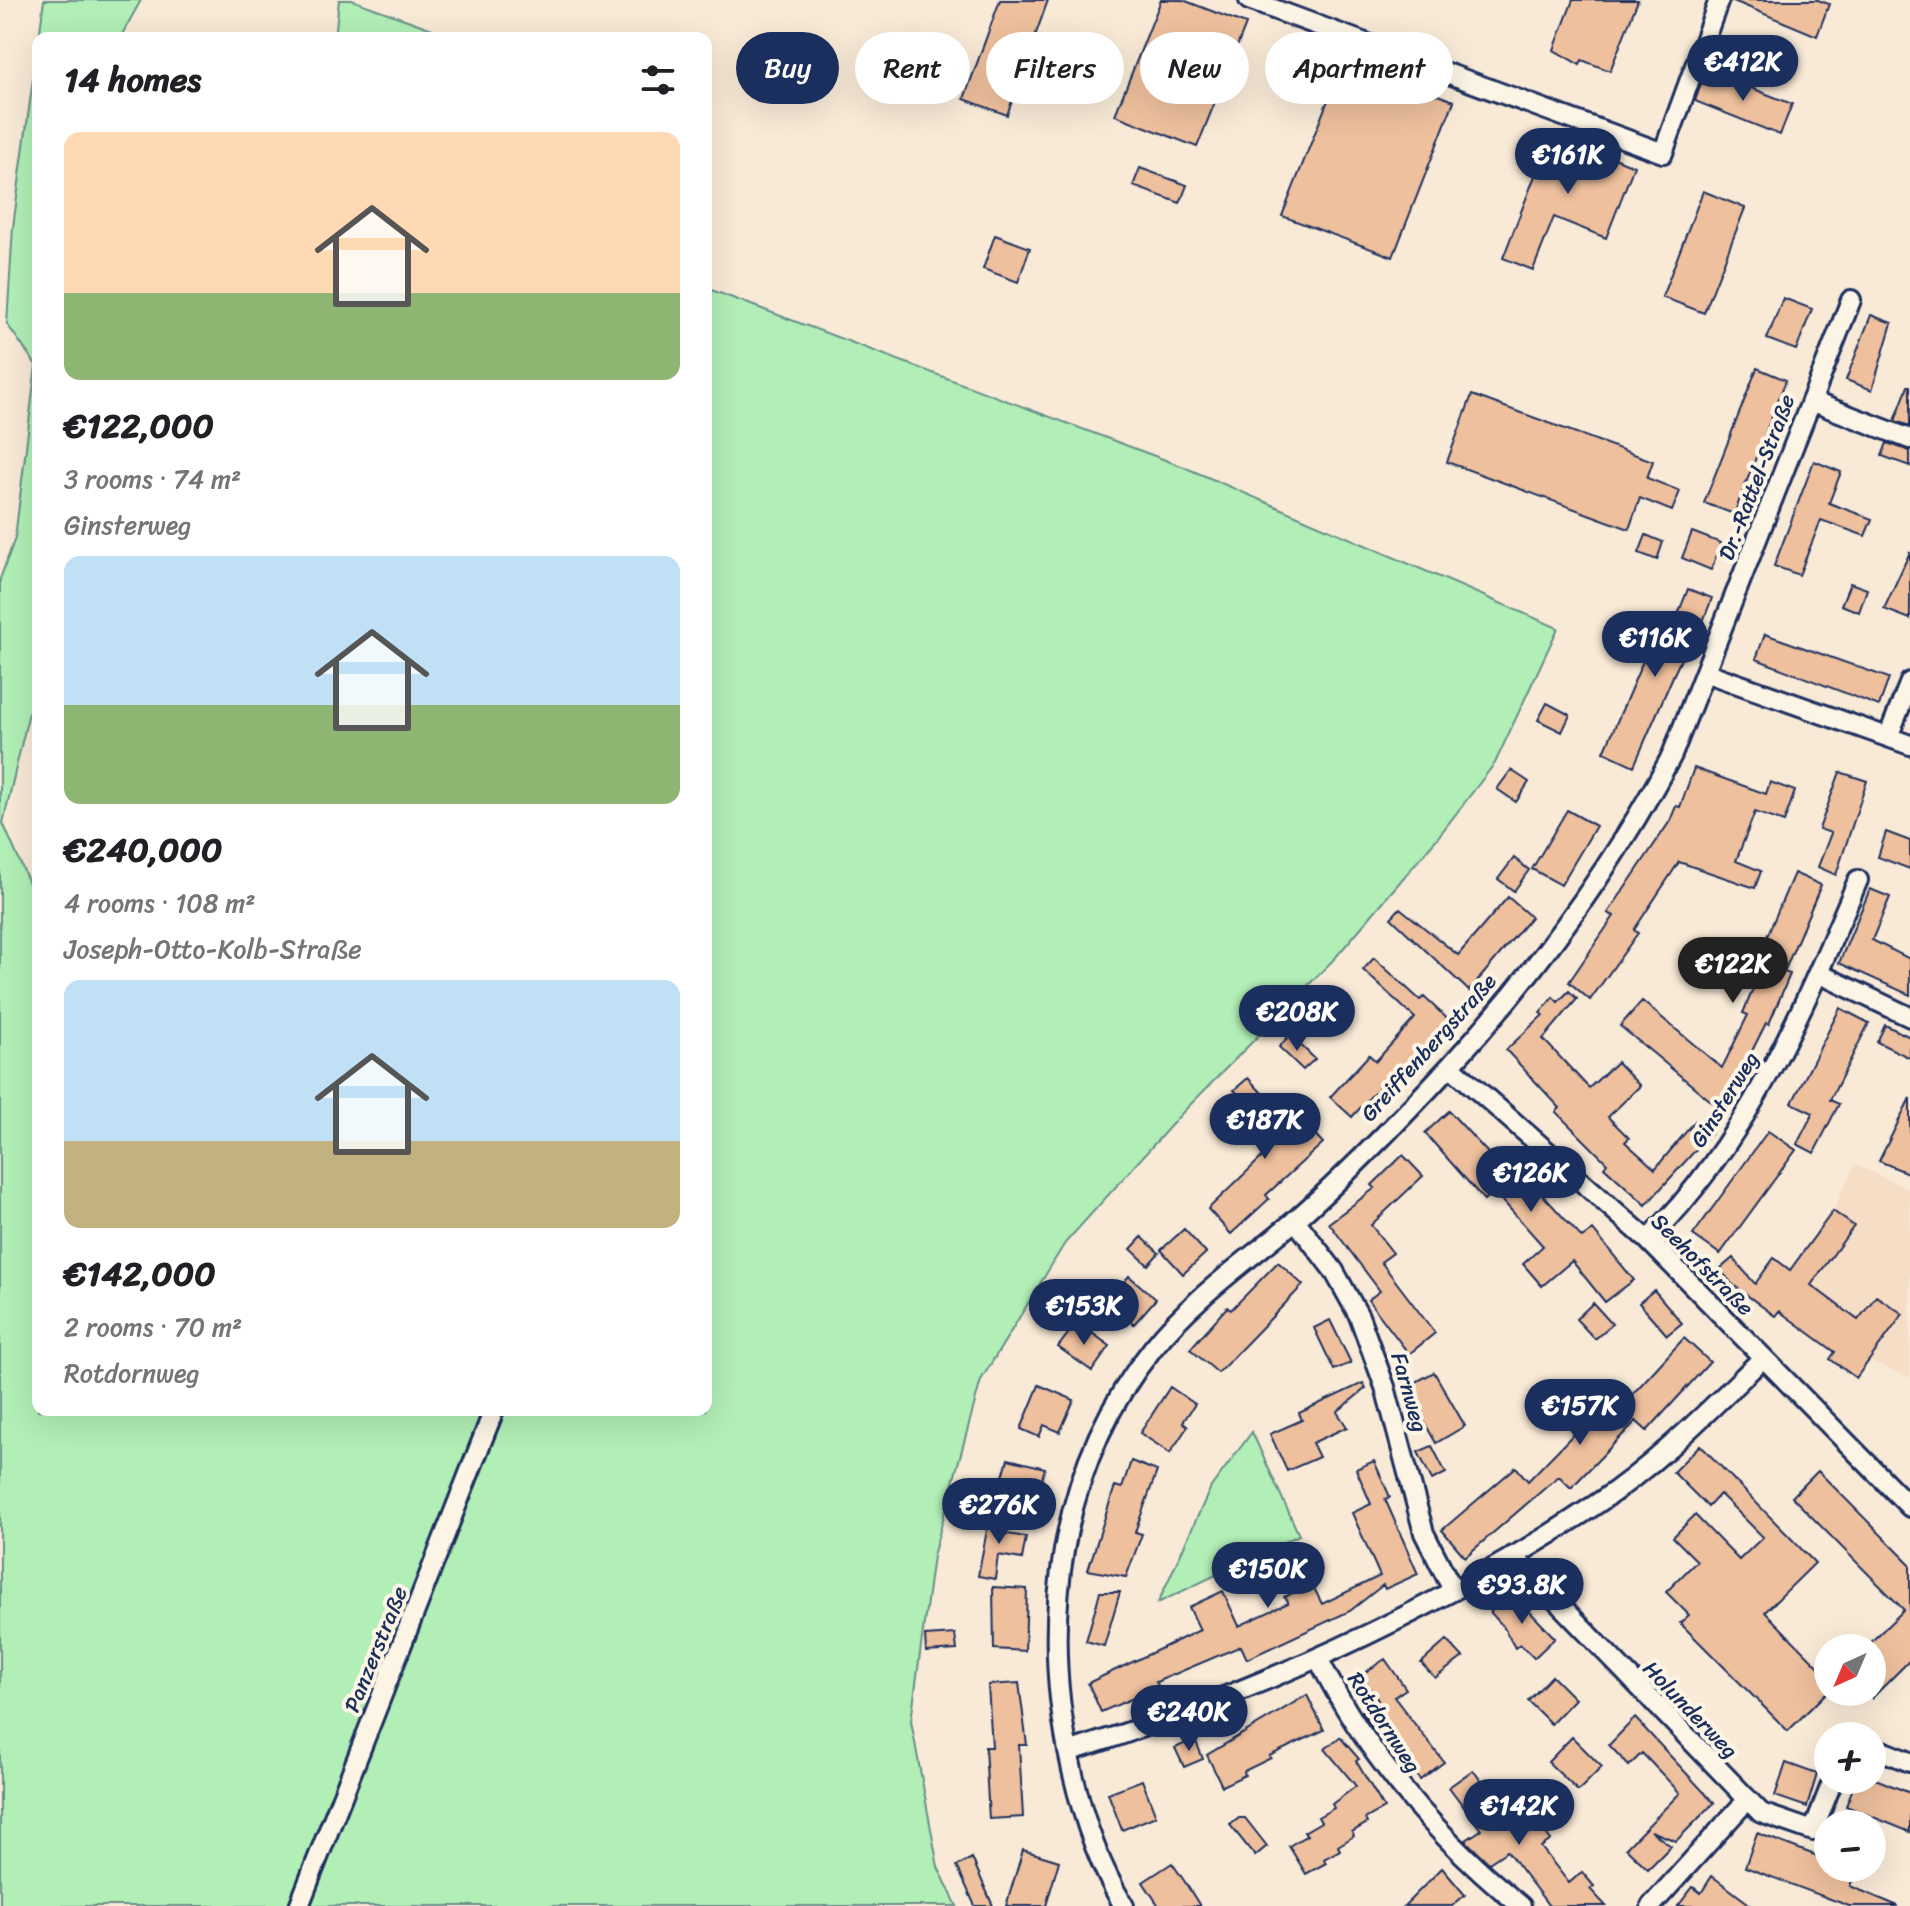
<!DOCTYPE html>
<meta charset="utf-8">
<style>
body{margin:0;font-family:Sriracha,sans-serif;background:#f6f6f6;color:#202124;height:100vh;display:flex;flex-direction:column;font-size:30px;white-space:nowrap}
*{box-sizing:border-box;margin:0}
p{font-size:26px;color:#757577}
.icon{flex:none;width:44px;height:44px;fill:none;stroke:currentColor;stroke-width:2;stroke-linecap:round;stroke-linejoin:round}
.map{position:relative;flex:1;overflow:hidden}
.drawer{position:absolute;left:32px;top:32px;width:680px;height:1384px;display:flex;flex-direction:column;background:#fff;border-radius:16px;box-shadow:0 8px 32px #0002}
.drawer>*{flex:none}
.guide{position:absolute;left:736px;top:32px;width:760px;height:72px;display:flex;gap:16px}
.needle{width:52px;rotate:224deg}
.tools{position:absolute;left:1814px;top:1634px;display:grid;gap:16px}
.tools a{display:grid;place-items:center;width:72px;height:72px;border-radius:50%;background:#fff;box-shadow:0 8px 32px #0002;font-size:40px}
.price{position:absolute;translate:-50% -68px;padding:0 18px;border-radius:28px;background:#1b2f5e;color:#fff;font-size:26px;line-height:52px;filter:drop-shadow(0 2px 4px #0008)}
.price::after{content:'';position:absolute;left:50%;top:48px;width:24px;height:18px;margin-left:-12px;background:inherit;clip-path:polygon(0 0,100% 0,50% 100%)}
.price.selected{background:#222;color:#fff}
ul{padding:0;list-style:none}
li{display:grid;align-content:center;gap:16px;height:424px;padding:0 32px}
li span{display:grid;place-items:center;height:248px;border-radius:16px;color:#555}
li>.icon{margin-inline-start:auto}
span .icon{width:144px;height:144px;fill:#fffc;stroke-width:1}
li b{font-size:34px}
h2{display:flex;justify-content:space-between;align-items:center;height:96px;padding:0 32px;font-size:34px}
.tag{padding:0 28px;border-radius:36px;background:#fff;box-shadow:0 8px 32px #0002;font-size:28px;line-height:72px}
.tag.selected{background:#1b2f5e;color:#fff}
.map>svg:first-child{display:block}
.built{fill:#f6ddc6}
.green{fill:#b1efb6;stroke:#668f8a;stroke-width:2}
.building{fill:#eec09d;stroke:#1b2f5e;stroke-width:2}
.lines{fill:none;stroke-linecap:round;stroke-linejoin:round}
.minor-casing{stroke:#1b2f5e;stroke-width:24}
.minor{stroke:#fcf5e5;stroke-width:18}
.labels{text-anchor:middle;stroke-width:8;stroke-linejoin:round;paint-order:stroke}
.street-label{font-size:22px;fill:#1b2f5e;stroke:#fcf5e5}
</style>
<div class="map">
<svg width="1910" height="1906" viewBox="0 0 1910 1906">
<rect width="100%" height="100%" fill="#f9ead7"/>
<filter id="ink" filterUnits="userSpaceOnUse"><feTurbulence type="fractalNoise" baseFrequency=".0125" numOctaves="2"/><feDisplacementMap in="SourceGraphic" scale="16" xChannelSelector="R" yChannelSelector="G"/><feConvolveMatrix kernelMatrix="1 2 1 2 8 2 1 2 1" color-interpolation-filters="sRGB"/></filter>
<g filter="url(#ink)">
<path class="built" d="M1855,1164L1910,1190V1378L1869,1361L1856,1378L1830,1359L1835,1351L1779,1311L1775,1316L1748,1295L1774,1258L1791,1270L1833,1211Z"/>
<path class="green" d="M44,0H141L120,38H39Z
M339,0H352L457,38H335Z
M38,42V674L3,823L38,904V1410H706V288L1184,467L1558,628L1495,763L1438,837L1336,957L1183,1112L1065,1243L981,1380L933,1556L911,1721L938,1867L957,1906H0V579L15,538L36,365L7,324L13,227Z
M1252,1432L1299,1535L1158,1603L1211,1487Z"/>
<path class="building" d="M1000,0H1048L1007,115L964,99Z
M1161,0H1183L1246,24L1197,147L1115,115Z
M1573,0H1638L1610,71L1582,60L1580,65L1554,50Z
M1731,0H1818L1829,4L1817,36Z
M1344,60L1454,101L1393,257L1282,216Z
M1706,70L1792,104L1780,135L1695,101Z
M1552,132L1634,166L1606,238L1554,217L1533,270L1503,258Z
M1140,168L1187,185L1180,203L1133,186Z
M1703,191L1745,208L1704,313L1662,297Z
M995,235L1030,248L1018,282L983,269Z
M1783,298L1812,309L1796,350L1767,339Z
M1871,315L1892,323L1872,390L1846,380Z
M1757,368L1786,380L1734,514L1704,503Z
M1908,386H1910V426L1895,421Z
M1472,395L1653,461L1647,478L1680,491L1672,511L1640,498L1629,529L1447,462Z
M1887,443L1910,451V466L1882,456Z
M1814,461L1841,472L1829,503L1872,519L1865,536L1821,520L1799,575L1774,566Z
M1692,532L1721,543L1711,570L1682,558Z
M1646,535L1663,542L1657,560L1639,553Z
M1910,552V619L1884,609Z
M1850,583L1867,589L1859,612L1841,605Z
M1688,589L1712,598L1702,624L1698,623L1674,674L1634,766L1604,752L1660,621L1673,627Z
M1765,634L1889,678L1879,706L1756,659Z
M1547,703L1570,715L1562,732L1538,720Z
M1694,768L1766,794L1770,782L1795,791L1784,822L1755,812L1736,861L1761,871L1755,888L1679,862L1634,930L1638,933L1590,1000L1569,982L1614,916L1608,913L1670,821L1676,806L1680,807Z
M1511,770L1529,782L1516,802L1497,789Z
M1840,772L1867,781L1836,875L1818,867L1831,833L1819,829Z
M1567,810L1596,826L1561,885L1532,869Z
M1886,832L1910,841V869L1878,857Z
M1514,858L1529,870L1514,891L1498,879Z
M1794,873L1821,885L1784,972L1790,974L1769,1024L1766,1023L1739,1077L1717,1106L1620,1026L1642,1001L1722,1068L1748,1015L1743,1013L1764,963L1757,960Z
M1870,889L1890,897L1872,940L1910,959V995L1839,963Z
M1508,897L1531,917L1469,991L1391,918L1400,908L1458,955Z
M1374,958L1420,1000L1424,997L1452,1023L1398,1081L1391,1074L1352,1117L1330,1097L1369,1055L1376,1061L1415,1018L1363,970Z
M1569,991L1577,999L1543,1039L1589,1088L1617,1062L1640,1086L1608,1117L1629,1138L1625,1142L1655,1169L1695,1121L1711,1133L1646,1205L1604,1167L1607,1163L1556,1112L1560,1108L1506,1050L1543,1015L1540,1013L1553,997L1558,1002Z
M1840,1008L1869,1023L1830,1100L1839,1104L1814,1153L1797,1144L1813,1113L1792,1103Z
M1885,1025L1910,1037V1058L1877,1042Z
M1290,1035L1315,1059L1303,1070L1279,1047Z
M1248,1078L1287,1120L1295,1113L1323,1143L1266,1195L1269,1199L1231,1234L1208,1209L1282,1138L1234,1090Z
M1910,1098V1174L1879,1161Z
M1449,1111L1511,1178L1520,1170L1582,1238L1593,1230L1634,1280L1605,1302L1572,1261L1542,1286L1523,1264L1543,1246L1494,1191L1484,1200L1425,1133Z
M1768,1131L1796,1150L1720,1254L1693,1235Z
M1403,1155L1423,1176L1371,1225L1393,1253L1381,1262L1435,1333L1409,1354L1368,1300L1380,1291L1329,1223L1375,1188L1372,1185Z
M1833,1211L1854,1226L1811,1285L1858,1320L1876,1296L1903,1314L1856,1378L1830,1359L1835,1352L1779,1311L1775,1316L1732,1284L1720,1269L1733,1258L1755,1284L1774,1258L1790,1270Z
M1184,1229L1206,1253L1183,1274L1161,1250Z
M1142,1237L1159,1253L1148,1265L1131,1249Z
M1278,1262L1303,1285L1218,1373L1190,1349L1227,1307L1231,1310Z
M1129,1276L1156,1299L1134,1324L1108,1301Z
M1654,1290L1682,1323L1667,1335L1639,1303Z
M1593,1303L1612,1324L1595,1339L1576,1319Z
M1330,1320L1351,1363L1334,1370L1314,1328Z
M1077,1322L1110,1346L1092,1371L1058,1347Z
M1684,1338L1710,1362L1647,1431L1636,1421L1571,1488L1559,1476L1465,1557L1442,1530L1516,1467L1528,1481L1593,1414L1579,1400L1594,1385L1619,1409Z
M1434,1372L1465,1426L1436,1443L1405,1388Z
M1363,1383L1366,1388L1337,1412L1347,1427L1312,1443L1319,1457L1287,1471L1270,1434L1302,1420L1299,1413Z
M1039,1385L1074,1400L1060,1432L1044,1425L1039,1437L1021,1429Z
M1170,1387L1195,1404L1183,1422L1188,1426L1170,1453L1140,1433Z
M1700,1445L1815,1563L1765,1612L1828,1676V1691L1788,1731L1680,1623L1689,1615L1666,1592L1697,1561L1673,1537L1695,1515L1739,1560L1763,1537L1720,1494L1708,1507L1673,1472Z
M1432,1446L1446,1473L1432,1480L1418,1452Z
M1008,1459L1045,1468L1037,1496L1000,1487Z
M1131,1461L1157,1471L1135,1532L1142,1534L1126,1577L1088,1570L1115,1486L1122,1488Z
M1374,1461L1390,1497L1385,1499L1418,1574L1385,1589L1383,1585L1350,1611L1247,1659L1241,1646L1156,1682L1159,1687L1101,1712L1088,1683L1200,1630L1189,1607L1223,1591L1239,1626L1288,1603L1284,1597L1312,1584L1322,1604L1380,1576L1352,1513L1371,1504L1356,1469Z
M1818,1471L1910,1564V1660L1872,1698V1641L1904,1610L1792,1497Z
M991,1510L1005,1513L1002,1533L1026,1537L1022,1559L998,1555L995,1579L978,1576Z
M993,1587L1027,1589L1025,1651L994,1649Z
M1100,1592H1120L1104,1646L1086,1641Z
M1511,1592L1555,1638L1534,1658L1520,1644L1515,1648L1503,1626L1490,1612Z
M955,1634L957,1650L926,1652L925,1636Z
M1447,1640L1463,1657L1435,1678L1421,1663Z
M1385,1659L1406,1689L1394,1697L1444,1762L1420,1780L1382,1728L1375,1732L1362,1711L1378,1700L1361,1675Z
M1552,1676L1575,1699L1551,1724L1528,1701Z
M1019,1683L1027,1745H1019L1023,1817L989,1819L985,1747H992L988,1685Z
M1307,1695L1324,1730L1269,1756L1271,1758L1244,1771L1245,1775L1222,1786L1207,1755Z
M1635,1718L1714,1803L1676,1841L1651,1831L1671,1846L1648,1869L1626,1848L1680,1793L1642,1753L1629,1766L1609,1745Z
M1340,1737L1359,1759L1356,1761L1384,1808L1365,1819L1367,1823L1352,1832L1354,1836L1338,1846L1340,1850L1324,1859L1326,1863L1306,1874L1289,1846L1307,1835L1304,1832L1321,1822L1318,1817L1334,1808L1332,1804L1356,1786L1325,1749Z
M1572,1737L1602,1767L1578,1791L1548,1762Z
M1195,1739L1203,1759L1184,1767L1175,1748Z
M1786,1763L1817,1774L1807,1807L1775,1796Z
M1473,1770L1522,1837L1540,1826L1551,1840L1541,1847L1569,1883L1582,1872L1594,1886L1590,1889L1606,1906H1549L1507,1851L1489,1863L1468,1843L1466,1840L1481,1830L1449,1787Z
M1142,1780L1156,1816L1122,1830L1108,1793Z
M1856,1780H1878L1910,1793V1832L1846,1806Z
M1239,1818H1245L1267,1846L1255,1856L1230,1825Z
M1757,1833L1828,1860V1868H1857L1850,1886L1898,1906H1849L1745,1867Z
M1023,1850L1059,1861L1046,1906H1006Z
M972,1858L993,1906H975L957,1866Z
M1172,1863L1185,1882L1200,1906H1159L1143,1882Z
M1442,1868L1465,1895L1452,1906H1404Z
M1712,1876L1752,1906H1678L1693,1887L1701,1893Z"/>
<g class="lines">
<defs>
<path id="minor" d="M1249,0L1663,153L1719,0
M1811,401L1910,439
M1707,673L1910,745
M1888,737L1910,682
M1820,974L1910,1017
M1450,1066L1648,1240L1910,1507
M1295,1220L1334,1271L1359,1316L1385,1387L1424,1533L1453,1590
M1648,1240C1749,1140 1803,1009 1858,880
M1513,1556L1761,1813L1813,1831L1833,1780
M1319,1660C1368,1758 1436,1837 1521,1906
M1872,1747L1910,1762
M1068,1752C1255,1693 1435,1613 1598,1503C1658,1463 1710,1409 1762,1359
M299,1906L494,1410
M1124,1906C1098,1864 1083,1818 1072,1770C1039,1625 1057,1468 1153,1348C1192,1299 1244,1263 1292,1223C1347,1175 1400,1120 1450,1066C1536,972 1612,868 1672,755L1851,300
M1651,1906L1746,1801"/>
</defs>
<use href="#minor" class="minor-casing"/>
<use href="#minor" class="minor"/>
</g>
</g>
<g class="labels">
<g class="street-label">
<text transform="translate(1756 477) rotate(-69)" y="8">Dr.-Rattel-Straße</text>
<text transform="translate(1428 1047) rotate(-48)" y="8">Greiffenbergstraße</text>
<text transform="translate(1724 1099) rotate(-58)" y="8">Ginsterweg</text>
<text transform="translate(1703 1264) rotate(45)" y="8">Seehofstraße</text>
<text transform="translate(1410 1392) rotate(74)" y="8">Farnweg</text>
<text transform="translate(375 1649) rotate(-68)" y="8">Panzerstraße</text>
<text transform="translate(1691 1709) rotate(46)" y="8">Holunderweg</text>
<text transform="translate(1385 1722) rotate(57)" y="8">Rotdornweg</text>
</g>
</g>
</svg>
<div class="tools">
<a><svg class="needle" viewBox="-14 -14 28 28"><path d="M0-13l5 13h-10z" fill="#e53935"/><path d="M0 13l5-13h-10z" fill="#757577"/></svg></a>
<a>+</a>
<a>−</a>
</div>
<b class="price" style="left:1743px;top:103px">€412K</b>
<b class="price" style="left:1568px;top:196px">€161K</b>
<b class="price" style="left:1655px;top:679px">€116K</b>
<b class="price selected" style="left:1733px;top:1005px">€122K</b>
<b class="price" style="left:1297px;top:1053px">€208K</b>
<b class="price" style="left:1265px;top:1161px">€187K</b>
<b class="price" style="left:1531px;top:1214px">€126K</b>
<b class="price" style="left:1084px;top:1347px">€153K</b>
<b class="price" style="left:1580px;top:1447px">€157K</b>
<b class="price" style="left:999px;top:1546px">€276K</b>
<b class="price" style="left:1268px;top:1610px">€150K</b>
<b class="price" style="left:1522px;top:1626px">€93.8K</b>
<b class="price" style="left:1189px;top:1753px">€240K</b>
<b class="price" style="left:1519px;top:1847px">€142K</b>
<div class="guide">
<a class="tag selected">Buy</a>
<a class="tag">Rent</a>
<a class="tag">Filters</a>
<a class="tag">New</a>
<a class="tag">Apartment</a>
</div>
<section class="drawer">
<h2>14 homes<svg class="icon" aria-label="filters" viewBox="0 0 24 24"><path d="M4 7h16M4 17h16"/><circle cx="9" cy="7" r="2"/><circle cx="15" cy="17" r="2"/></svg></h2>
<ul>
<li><span style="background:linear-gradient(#ffd9b3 65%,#8fb573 0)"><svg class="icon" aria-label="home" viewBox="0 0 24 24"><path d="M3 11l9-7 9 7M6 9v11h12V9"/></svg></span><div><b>€122,000</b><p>3 rooms · 74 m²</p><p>Ginsterweg</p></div></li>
<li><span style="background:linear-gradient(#bfe0f5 60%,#8fb573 0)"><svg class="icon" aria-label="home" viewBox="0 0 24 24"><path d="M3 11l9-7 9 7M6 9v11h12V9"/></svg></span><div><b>€240,000</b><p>4 rooms · 108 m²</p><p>Joseph-Otto-Kolb-Straße</p></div></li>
<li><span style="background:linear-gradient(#bfe0f5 65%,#c2b280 0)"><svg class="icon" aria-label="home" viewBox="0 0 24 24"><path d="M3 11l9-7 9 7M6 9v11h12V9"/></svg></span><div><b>€142,000</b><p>2 rooms · 70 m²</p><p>Rotdornweg</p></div></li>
</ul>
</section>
</div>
